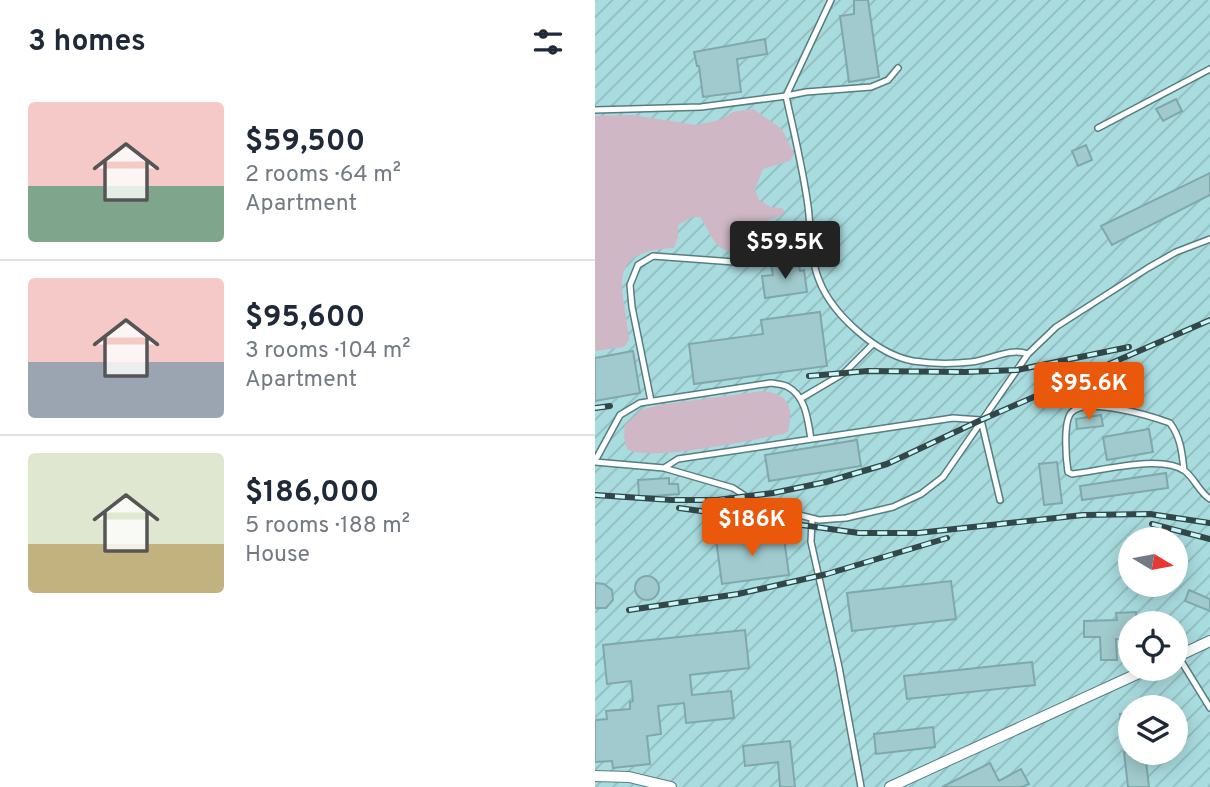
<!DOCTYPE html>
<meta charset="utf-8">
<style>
body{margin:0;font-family:Overpass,sans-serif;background:#f2f2f3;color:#1f2937;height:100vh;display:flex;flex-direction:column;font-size:26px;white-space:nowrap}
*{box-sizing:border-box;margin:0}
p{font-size:23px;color:#747a83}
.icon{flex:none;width:38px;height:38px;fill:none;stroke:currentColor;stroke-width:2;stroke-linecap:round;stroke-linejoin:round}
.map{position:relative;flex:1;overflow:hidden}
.side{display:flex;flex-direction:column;background:#fff;width:595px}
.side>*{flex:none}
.needle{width:46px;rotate:100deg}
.controls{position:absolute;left:523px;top:527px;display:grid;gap:14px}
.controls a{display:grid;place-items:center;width:70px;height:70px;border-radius:50%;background:#fff;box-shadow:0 4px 18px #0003;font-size:35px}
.price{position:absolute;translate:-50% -60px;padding:0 16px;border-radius:7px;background:#ea580c;color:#fff;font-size:23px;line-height:46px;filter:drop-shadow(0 2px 4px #0008)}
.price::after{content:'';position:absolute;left:50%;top:42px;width:21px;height:16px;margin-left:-10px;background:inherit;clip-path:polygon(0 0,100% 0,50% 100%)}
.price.on{background:#222;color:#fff}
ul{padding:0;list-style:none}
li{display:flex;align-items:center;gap:21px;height:175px;padding:0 28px}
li+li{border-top:2px solid #e0e1e3}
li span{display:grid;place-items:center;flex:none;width:196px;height:140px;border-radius:7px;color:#555}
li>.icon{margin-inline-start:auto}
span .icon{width:84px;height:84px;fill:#fffc;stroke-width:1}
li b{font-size:30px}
h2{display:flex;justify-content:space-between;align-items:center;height:84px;padding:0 28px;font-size:30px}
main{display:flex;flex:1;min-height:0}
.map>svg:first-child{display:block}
.industrial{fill:url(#industrial-furrows);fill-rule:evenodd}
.green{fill:#cfb7c5}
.building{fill:#a0cacd;stroke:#7fa8ab;stroke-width:2}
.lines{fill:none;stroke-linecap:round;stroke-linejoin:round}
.service-casing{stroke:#567e80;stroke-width:8}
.minor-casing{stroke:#567e80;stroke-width:12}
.service{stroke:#fff;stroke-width:5}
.minor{stroke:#fff;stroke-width:10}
.rail-casing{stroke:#334749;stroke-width:6}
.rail{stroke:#ccf8fa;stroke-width:3.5;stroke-dasharray:10;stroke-linecap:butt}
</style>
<main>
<section class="side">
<h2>3 homes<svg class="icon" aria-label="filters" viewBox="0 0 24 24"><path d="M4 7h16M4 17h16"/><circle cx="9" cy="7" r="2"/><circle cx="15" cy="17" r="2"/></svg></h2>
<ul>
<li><span style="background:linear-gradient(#f6c9c9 60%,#7fa58c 0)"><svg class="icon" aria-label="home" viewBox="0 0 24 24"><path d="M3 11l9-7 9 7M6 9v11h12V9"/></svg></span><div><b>$59,500</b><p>2 rooms · 64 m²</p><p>Apartment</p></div></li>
<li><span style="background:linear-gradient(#f6c9c9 60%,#9aa5b1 0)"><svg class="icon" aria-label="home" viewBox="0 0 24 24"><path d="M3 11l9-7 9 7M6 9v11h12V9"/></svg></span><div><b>$95,600</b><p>3 rooms · 104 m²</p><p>Apartment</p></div></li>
<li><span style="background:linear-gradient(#dfe7d0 65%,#c2b280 0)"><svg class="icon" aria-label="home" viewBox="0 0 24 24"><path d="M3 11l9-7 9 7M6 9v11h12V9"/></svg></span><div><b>$186,000</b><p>5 rooms · 188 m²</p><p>House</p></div></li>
</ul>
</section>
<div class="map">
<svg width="615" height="787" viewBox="0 0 615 787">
<defs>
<pattern id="industrial-furrows" width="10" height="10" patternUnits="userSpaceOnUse" patternTransform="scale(1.75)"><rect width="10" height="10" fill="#a9dcdf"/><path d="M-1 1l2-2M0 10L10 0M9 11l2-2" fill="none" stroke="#90bcbe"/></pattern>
</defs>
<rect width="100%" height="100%" fill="#bfeaec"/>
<path class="industrial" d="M0,0H615V787H0ZM536,539H581V584H536ZM536,623H581V668H536ZM536,707H581V752H536Z"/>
<path class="green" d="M158,109L187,129L199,154L195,161L168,169L160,189L164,200L176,207L187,208L190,212C181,221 166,219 158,229C153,235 150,245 145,251C121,255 117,235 105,217H98L83,225V237L79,248C6,251 30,291 34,340L29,347L0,351V116L38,115L101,125L125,120L138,112Z
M168,391C194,394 199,407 193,431L189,434C159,439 54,463 32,449L29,437L30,425L46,410L64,405Z"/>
<path class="building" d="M259,0H273L284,77L254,82L245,16L259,14Z
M170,39L172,54L142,59L146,92L108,97L104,66H102L99,52Z
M581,99L587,111L568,121L561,109Z
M491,145L497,160L483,166L477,151Z
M615,173V195L517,245L506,226Z
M199,229L202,252L175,255L172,233Z
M203,262L205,271L209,270L212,292L170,298L167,276L178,275L176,265Z
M225,312L232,366L99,384L94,344L168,334L166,320Z
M38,351L45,393L0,401V358Z
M506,415L508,426L482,429L481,419Z
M554,429L558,452L512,460L508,437Z
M262,440L266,466L174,481L170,455Z
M462,462L467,503L449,505L444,464Z
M571,473L573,488L487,500L485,486Z
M74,478V484H83L84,494L44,497L43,480Z
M188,531L194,575L127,584L121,540Z
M40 588a12 12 0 1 1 24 0a12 12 0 1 1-24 0Z
M356,581L361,619L257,631L252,593Z
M0,583L9,584L17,590L18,600L11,608H0Z
M594,590L615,599V611L590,601Z
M541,612L542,623H536V639H521L522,660H506L505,637H489V621L522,620L521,613Z
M150,630L154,668L95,675L97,695L136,691L139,718L91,723L89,703L63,706L66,734L52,736L55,764L18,768L17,761L0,762V720L12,719L11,711L35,709V702L38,701L36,681L12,684L8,645Z
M437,662L440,685L312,699L309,676Z
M536,713V744L528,745L525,714Z
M338,727L340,747L281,754L279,734Z
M195,741L200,787H185L183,762L150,766L148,746Z
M529,752H550L554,787H533Z
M395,763L404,781L426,769L434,784L427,787H347Z"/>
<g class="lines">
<defs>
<path id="service" d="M236,0L191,96L211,92L276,87L293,80L303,68
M0,110L106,107L191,96C199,133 208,169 213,206C216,229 215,258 224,280C237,314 281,354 318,361C337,364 357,364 376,362C395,360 415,347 433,354
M503,128L615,69
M205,399L249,373L278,344
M56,401L37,307L35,285L43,265L58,256L153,263L219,255
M0,461L25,415L45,403L176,383C181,384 189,384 193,387C211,396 213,422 216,439
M0,462L69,468L138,488L164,505L224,520L251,518L298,507L326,494L348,477L433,354L461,327L553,268L581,252L615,239
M69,468L83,459L358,418L386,420L405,500
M589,470C587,453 586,438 575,423C556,416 490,396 476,413C468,423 471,459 473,472L477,474C506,471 566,454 590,471C600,479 604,492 615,499
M217,519L216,542L244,667L266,787
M583,656L615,708"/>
<path id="minor" d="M581,657L615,641
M0,776L34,777L76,787
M295,787L555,668"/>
</defs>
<use href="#service" class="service-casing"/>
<use href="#minor" class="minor-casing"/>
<use href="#service" class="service"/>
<use href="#minor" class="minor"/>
<defs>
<path id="rail" d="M214,376L273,371L370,372L422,370L534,347
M0,408L15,406
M0,495L77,500H122L178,493L231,482L292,464L386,420L615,320
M84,508L264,533H323L488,515L555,514L615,523
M557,524L615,539
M34,610L143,594L232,574L352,538"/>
</defs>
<use href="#rail" class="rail-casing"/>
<use href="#rail" class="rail"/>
</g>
</svg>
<div class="controls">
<a><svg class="needle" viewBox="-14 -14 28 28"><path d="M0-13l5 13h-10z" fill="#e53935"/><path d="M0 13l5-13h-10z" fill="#747a83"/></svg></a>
<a><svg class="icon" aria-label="locate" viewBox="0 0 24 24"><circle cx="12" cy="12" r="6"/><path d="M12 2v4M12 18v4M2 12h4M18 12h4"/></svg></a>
<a><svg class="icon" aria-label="layers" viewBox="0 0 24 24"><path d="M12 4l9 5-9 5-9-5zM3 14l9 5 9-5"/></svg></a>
</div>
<b class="price on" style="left:190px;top:281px">$59.5K</b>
<b class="price" style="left:494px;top:422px">$95.6K</b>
<b class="price" style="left:157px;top:558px">$186K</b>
</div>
</main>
